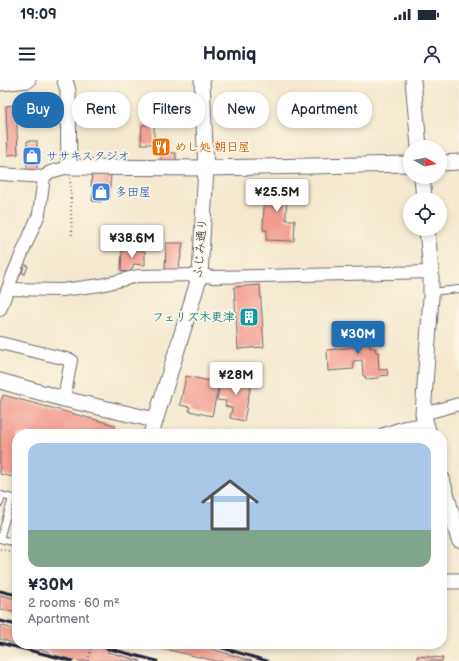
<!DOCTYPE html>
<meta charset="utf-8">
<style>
body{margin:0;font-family:"Balsamiq Sans","Klee One",sans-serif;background:#f2f2f3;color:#1f2937;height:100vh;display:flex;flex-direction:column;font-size:15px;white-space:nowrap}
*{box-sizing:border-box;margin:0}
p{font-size:13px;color:#747a83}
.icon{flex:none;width:22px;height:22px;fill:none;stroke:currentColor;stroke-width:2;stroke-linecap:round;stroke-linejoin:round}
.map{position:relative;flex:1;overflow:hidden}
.drawer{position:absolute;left:12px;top:349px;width:435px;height:220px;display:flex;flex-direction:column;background:#fff;border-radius:16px;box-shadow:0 2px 6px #0003}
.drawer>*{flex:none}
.hud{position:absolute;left:12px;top:12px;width:435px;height:36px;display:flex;gap:8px}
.needle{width:26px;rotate:99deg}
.buttons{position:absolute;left:403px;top:60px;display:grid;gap:8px}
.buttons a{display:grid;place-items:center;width:44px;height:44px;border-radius:50%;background:#fff;box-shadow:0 2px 6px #0003;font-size:20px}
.price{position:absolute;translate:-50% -34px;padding:0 9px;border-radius:4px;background:#fff;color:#222;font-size:13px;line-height:26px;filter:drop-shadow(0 1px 2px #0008)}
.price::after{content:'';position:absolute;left:50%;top:24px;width:12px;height:9px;margin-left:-6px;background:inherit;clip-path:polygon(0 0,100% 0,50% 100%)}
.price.active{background:#1f6fb2;color:#fff}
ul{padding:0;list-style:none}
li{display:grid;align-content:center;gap:8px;height:212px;padding:0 16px}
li+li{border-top:1px solid #e0e1e3}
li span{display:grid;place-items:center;height:124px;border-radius:12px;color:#555}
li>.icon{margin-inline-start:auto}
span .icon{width:72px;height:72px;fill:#fffc;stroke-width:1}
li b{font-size:17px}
.chip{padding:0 14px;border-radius:16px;background:#fff;box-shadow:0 2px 6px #0003;font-size:14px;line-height:36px}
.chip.active{background:#1f6fb2;color:#fff}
.status{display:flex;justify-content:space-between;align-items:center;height:28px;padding:0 20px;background:#fff;direction:ltr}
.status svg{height:11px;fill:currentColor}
header{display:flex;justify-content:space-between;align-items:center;height:52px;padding:0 16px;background:#fff;font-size:18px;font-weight:700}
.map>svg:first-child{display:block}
.building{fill:#f29c8f}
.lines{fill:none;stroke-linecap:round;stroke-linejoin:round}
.service-casing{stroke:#6c686f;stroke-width:8}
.minor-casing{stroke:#6c686f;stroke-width:14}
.tertiary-casing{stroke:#6c686f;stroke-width:17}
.path{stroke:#6c686f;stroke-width:2;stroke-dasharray:1 3;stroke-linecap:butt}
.service{stroke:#fff;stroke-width:6}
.minor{stroke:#fff;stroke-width:12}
.tertiary{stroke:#fff;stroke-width:15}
.rail{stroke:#22223b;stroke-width:3}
.labels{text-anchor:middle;stroke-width:3.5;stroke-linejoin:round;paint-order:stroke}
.food-label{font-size:12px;font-weight:bold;fill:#c56008;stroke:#fcf5e5;text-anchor:start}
.shop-label{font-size:12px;font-weight:bold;fill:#366cbe;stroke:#fcf5e5;text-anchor:start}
.street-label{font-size:12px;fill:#22223b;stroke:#fcf5e5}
.culture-label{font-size:12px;font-weight:bold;fill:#0d838f;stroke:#fcf5e5;text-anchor:end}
</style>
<div class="status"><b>19:09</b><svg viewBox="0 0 49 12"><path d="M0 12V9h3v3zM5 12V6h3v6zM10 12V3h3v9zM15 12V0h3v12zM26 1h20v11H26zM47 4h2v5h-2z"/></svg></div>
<header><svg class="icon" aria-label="menu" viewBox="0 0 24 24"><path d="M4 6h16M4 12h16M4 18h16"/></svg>Homiq<svg class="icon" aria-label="person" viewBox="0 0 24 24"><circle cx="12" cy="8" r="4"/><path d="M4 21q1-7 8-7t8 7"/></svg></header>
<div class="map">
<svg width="459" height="581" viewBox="0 0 459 581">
<rect width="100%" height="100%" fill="#fcf5e5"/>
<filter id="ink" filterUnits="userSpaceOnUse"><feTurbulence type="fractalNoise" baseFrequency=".025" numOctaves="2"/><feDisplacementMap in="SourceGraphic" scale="8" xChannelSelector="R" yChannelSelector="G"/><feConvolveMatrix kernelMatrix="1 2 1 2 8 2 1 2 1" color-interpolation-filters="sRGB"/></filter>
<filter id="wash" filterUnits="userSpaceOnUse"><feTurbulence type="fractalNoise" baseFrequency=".012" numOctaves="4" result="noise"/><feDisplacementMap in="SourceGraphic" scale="16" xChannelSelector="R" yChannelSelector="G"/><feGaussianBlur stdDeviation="0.9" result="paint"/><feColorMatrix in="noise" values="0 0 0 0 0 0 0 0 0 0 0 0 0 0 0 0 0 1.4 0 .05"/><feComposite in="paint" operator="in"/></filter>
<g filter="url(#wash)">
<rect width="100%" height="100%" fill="#f4e9cf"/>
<g id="blocks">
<path class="building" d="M16,25L18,74L8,75L6,26Z
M142,45H154V64H141Z
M27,61H37V92H27Z
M157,62H166L165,72L176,73V82L161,81V75L156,74Z
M92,92L111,94L109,119L101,118V122L92,121L94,107L91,106Z
M265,101L287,102L286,140H295L294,161L266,160L267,150H263Z
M166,163H183L178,193H165Z
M122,170L145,171V185L133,184V188L129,192L121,191Z
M24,184L28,186L25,194L22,193Z
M260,205L264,267L238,269L234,207Z
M380,243L381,253L369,254L370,268H375L376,272H378L379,290L387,289L388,295L379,296V298L366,299L365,296H363L362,280L353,281L354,289L328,291L327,270L354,267V259H356L355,252L364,251L363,245Z
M230,294L252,298L244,341L230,338L232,328L225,326L226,321L217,320L220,304L228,306Z
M186,296L219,303L212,336L189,331L190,327L180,325Z
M3,315L115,345L113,354H17V398L0,394V324Z
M0,515L17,519V533L0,529Z
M0,545L17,550V564L0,559Z
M20,564H110L108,572L141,581H78L50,574V572Z
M143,564H195L252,581H216Z
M417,576L443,578L442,581H417Z"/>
</g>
</g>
<g filter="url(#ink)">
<use href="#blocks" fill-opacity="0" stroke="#6c686f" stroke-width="1"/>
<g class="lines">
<defs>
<path id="service" d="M431,212L459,209
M0,415L17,419
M0,423L2,415
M0,459L12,418
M0,459L17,463
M15,463L17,454"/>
<path id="minor" d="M0,94L44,97
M8,209L62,210L101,205L138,196L200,195L213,197L431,192
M0,230L14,192L39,134L44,97L50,92L69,87
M0,263L71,280L64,319
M423,334L459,324
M384,354L405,347L426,344"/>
<path id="tertiary" d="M65,0L68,11L69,87L206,88L410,84
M413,0L419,67
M0,3L28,0
M440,83L459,82
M422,97L424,119
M427,149L431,192V217L423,334L429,354
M0,301L64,319L155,340
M151,354L200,195L206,88L202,0
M442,399L459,460
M442,501H459"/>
</defs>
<use href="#service" class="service-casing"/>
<use href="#minor" class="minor-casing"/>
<use href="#tertiary" class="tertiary-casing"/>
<path class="path" d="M70,98L72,156
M0,469L17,473
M88,581L92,564"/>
<use href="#service" class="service"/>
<use href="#minor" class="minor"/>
<use href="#tertiary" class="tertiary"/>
<path class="rail" d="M0,511L17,515
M0,541L17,545
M0,563L72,581
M91,564L157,581
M209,564L267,581"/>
</g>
</g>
<defs>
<symbol id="restaurant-square" viewBox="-11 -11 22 22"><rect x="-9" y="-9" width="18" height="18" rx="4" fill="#e8710a" stroke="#fcf5e5"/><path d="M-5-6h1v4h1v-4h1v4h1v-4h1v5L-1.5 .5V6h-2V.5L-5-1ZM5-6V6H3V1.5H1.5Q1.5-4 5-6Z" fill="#fff"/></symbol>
<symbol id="shop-square" viewBox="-11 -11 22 22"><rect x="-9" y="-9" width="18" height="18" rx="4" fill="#3f7fe0" stroke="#fcf5e5"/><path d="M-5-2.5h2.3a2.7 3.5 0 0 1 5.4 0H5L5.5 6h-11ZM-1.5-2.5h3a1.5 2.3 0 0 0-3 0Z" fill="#fff"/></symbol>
<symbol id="building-square" viewBox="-11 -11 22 22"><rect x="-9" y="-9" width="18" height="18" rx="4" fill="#0f9aa8" stroke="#fcf5e5"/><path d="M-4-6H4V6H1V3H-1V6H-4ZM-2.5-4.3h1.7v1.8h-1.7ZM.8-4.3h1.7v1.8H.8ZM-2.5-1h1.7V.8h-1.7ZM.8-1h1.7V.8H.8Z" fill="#fff"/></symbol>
</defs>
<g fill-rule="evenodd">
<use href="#restaurant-square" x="150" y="56" width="22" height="22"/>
<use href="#shop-square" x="21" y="65" width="22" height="22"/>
<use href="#shop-square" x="90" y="101" width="22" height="22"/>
<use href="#building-square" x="238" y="226" width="22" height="22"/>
</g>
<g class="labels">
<g class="food-label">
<text x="175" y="71">めし処 朝日屋</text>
</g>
<g class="shop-label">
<text x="46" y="80">ササキスタジオ</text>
<text x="115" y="116">多田屋</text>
</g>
<g class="street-label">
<text transform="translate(200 168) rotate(-85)" y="4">ふじみ通り</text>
</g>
<g class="culture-label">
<text x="235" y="241">フェリズ木更津</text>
</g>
</g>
</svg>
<div class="buttons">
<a><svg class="needle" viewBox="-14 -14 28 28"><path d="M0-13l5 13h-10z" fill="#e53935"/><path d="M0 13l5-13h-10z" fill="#747a83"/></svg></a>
<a><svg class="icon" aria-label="locate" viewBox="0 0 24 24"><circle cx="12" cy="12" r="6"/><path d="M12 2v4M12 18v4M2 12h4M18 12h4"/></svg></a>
</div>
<b class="price" style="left:277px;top:133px">¥25.5M</b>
<b class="price" style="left:132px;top:179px">¥38.6M</b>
<b class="price active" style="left:358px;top:275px">¥30M</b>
<b class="price" style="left:236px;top:316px">¥28M</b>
<div class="hud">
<a class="chip active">Buy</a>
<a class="chip">Rent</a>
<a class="chip">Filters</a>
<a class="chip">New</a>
<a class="chip">Apartment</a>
</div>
<section class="drawer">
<ul>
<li><span style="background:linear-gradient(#a9c7e8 70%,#7fa58c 0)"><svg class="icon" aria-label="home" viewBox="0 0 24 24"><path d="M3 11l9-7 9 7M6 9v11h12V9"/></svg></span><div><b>¥30M</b><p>2 rooms · 60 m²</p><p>Apartment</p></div></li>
</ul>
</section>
</div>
